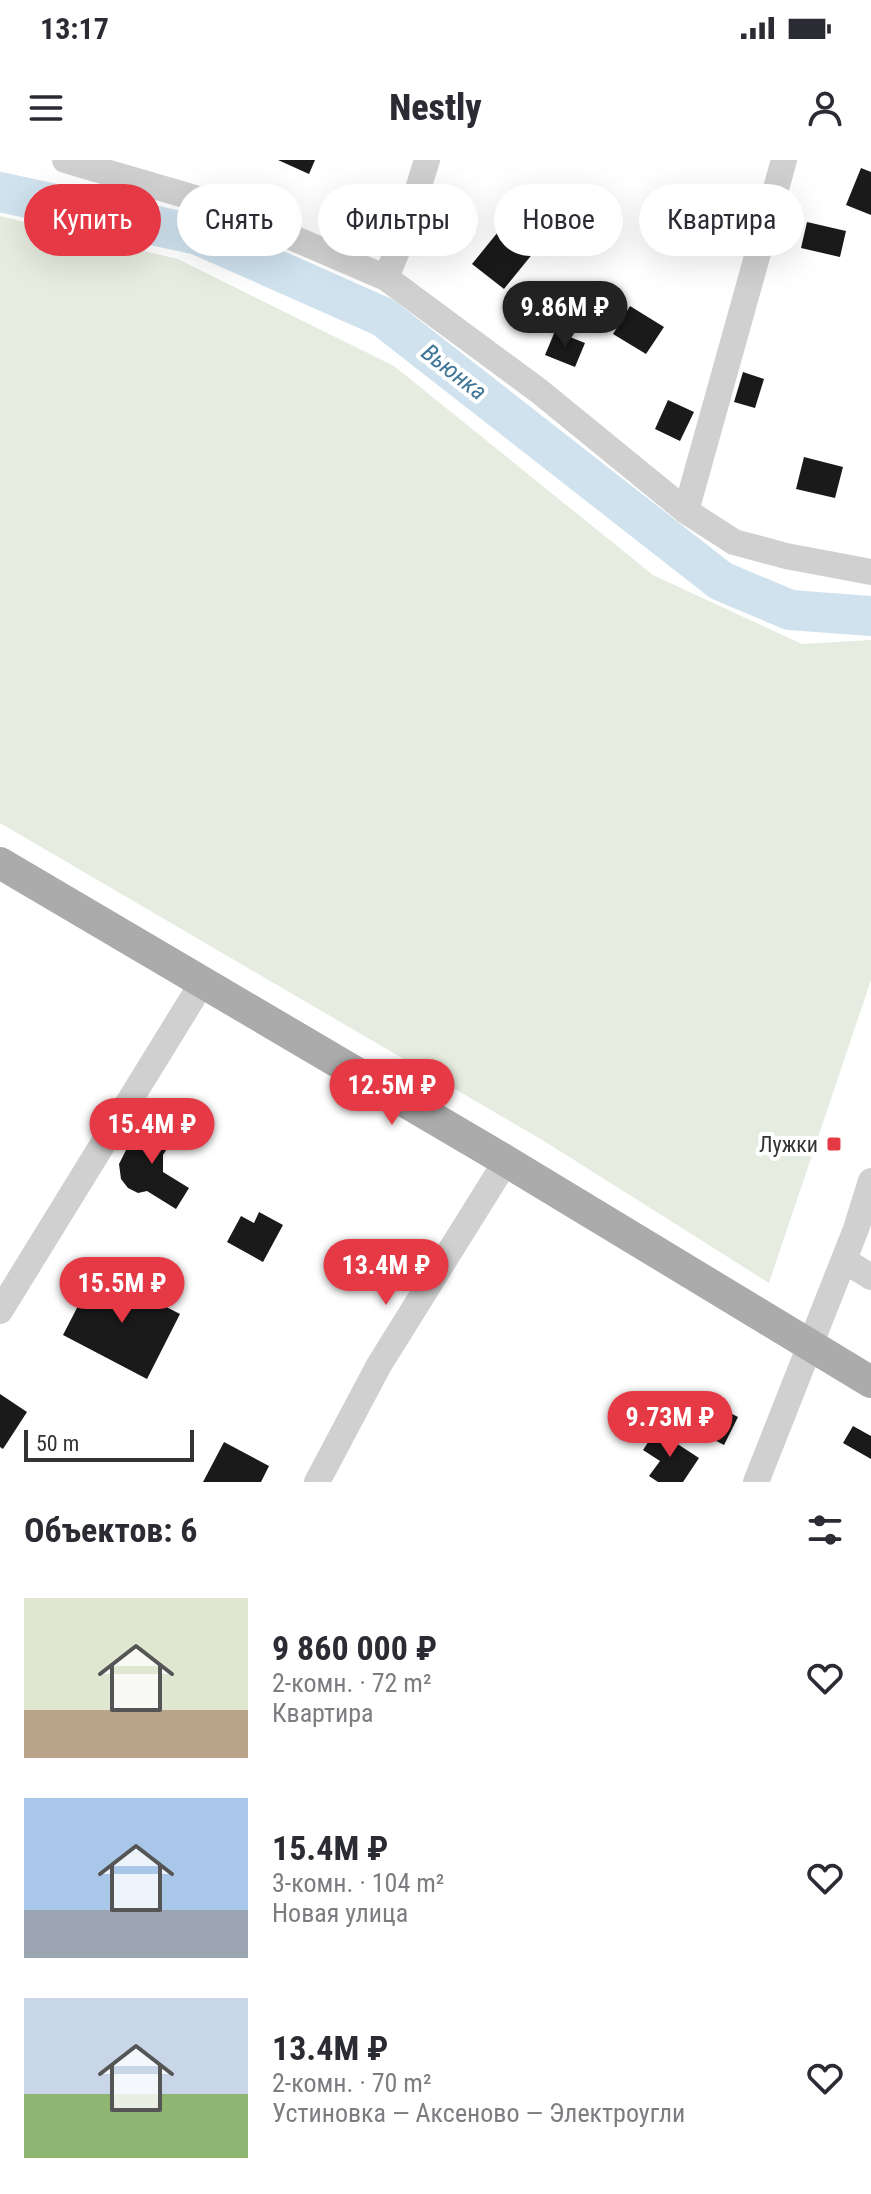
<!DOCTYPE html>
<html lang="ru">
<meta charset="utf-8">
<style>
body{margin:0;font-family:"Roboto Condensed",sans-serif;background:#f2f2f3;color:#2b2b33;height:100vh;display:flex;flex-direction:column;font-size:30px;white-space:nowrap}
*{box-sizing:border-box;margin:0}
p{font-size:26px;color:#7c7c81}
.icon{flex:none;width:44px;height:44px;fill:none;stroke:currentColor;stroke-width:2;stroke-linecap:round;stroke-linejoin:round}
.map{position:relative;height:1322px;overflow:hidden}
.side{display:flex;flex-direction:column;background:#fff;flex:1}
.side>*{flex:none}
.top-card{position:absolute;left:24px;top:24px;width:824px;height:72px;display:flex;gap:16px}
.scale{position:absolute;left:24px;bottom:20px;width:170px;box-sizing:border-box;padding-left:8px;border:4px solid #333;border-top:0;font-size:22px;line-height:28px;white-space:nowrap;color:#333;-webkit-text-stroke:6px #fff;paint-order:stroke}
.price{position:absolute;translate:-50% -68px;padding:0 18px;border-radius:28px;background:#e63946;color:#fff;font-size:26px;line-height:52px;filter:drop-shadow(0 2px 4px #0008)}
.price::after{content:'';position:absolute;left:50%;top:48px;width:24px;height:18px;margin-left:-12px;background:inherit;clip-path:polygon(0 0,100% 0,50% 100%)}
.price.on{background:#222;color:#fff}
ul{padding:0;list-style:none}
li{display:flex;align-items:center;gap:24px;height:200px;padding:0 24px}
li span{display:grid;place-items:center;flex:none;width:224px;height:160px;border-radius:0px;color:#555}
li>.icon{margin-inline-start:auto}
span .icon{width:96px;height:96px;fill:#fffc;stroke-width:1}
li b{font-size:34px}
h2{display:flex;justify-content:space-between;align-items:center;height:96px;padding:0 24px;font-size:34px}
.chip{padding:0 28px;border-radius:36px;background:#fff;box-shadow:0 8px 32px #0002;font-size:28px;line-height:72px}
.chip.on{background:#e63946;color:#fff}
.status{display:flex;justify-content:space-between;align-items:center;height:56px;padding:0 40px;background:#fff;direction:ltr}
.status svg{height:22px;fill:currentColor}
header{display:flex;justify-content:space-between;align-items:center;height:104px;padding:0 24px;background:#fff;font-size:36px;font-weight:800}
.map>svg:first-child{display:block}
.green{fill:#e6ecdf}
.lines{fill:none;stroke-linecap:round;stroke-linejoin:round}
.river{stroke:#cfe2ee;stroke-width:40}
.building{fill:#1a1a1a}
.minor{stroke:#d0d0d0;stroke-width:26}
.major{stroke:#ababab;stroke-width:32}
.poi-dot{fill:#e63946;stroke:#fff;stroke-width:3}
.labels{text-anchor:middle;stroke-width:8;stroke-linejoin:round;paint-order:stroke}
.poi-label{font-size:22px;fill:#333;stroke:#fff;text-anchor:end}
.water-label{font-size:24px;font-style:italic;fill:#3f7597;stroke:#fff}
</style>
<div class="status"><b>13:17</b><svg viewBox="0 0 49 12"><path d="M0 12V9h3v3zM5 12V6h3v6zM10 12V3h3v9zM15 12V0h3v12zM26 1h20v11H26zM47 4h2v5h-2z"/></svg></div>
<header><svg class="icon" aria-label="menu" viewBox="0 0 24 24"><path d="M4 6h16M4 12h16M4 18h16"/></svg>Nestly<svg class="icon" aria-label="person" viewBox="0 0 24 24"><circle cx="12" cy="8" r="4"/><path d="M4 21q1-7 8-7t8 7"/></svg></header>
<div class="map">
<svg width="871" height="1322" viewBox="0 0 871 1322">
<rect width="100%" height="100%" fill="#fff"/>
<path class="green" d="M0,56L178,99L394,206L653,415L802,484L871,480V820L769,1123L544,981L0,663Z"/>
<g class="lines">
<path class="river" d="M0,32L198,75L383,157L721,421L790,450L871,456"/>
</g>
<path class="building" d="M278,0H315L309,14Z
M861,8L871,12V55L846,45Z
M807,62L846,71L840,97L801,88Z
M502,67L534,92L504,129L472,104Z
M630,146L664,167L646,194L613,174Z
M555,171L585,183L575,207L545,195Z
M743,212L764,219L755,248L734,242Z
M668,240L694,252L680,281L655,269Z
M804,297L843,307L835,338L796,329Z
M154,958L177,973L163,995V1012L189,1028L176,1049L147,1031L138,1033L128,1028L121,1019L119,1004L126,990L137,984Z
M259,1052L283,1065L263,1102L227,1082L241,1056L254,1063Z
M96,1111L180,1154L147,1219L63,1175Z
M0,1234L27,1252L3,1289L0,1287Z
M703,1239L738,1257L724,1285L689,1267Z
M853,1266L871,1276V1299L843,1283Z
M656,1270L699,1298L683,1322H658L649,1316L660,1301L643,1290Z
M224,1282L269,1306L261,1322H203Z"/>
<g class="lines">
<path class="minor" d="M65,0L212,43L386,118L539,231L686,351L734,382L786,396L871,412
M386,118L405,71L427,0
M686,351L784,0
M844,1100L871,1117
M0,1151L202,823
M317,1322L379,1205L506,1001
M756,1322L856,1069L871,1021"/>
<path class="major" d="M0,703L506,1001L871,1222"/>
</g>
<rect class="poi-dot" x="826" y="976" width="16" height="16" rx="4"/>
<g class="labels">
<g class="poi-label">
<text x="818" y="992">Лужки</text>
</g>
<g class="water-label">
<text transform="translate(454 212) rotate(38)" y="8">Вьюнка</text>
</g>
</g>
</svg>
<div class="scale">50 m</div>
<b class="price on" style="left:565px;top:189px">9.86M ₽</b>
<b class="price" style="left:392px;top:967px">12.5M ₽</b>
<b class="price" style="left:152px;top:1006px">15.4M ₽</b>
<b class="price" style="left:386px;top:1147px">13.4M ₽</b>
<b class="price" style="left:122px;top:1165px">15.5M ₽</b>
<b class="price" style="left:670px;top:1299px">9.73M ₽</b>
<div class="top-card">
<a class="chip on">Купить</a>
<a class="chip">Снять</a>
<a class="chip">Фильтры</a>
<a class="chip">Новое</a>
<a class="chip">Квартира</a>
</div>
</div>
<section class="side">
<h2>Объектов: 6<svg class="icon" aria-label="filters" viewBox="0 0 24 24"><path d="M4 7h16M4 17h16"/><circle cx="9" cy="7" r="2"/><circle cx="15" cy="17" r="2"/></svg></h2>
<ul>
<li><span style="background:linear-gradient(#dfe7d0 70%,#b9a48a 0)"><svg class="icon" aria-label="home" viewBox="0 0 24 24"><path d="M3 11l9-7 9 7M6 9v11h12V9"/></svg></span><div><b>9 860 000 ₽</b><p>2-комн. · 72 m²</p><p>Квартира</p></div><svg class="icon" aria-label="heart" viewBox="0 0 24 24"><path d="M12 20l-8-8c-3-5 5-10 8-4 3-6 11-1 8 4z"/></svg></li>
<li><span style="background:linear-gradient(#a9c7e8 70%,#9aa5b1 0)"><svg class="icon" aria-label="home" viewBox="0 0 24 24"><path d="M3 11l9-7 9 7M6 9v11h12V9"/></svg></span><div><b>15.4M ₽</b><p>3-комн. · 104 m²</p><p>Новая улица</p></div><svg class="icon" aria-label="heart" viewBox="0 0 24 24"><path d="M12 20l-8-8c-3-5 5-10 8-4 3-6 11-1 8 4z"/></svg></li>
<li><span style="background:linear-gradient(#c9d6e8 60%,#8fb573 0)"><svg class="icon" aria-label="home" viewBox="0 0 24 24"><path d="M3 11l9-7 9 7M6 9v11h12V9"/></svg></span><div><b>13.4M ₽</b><p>2-комн. · 70 m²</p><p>Устиновка — Аксеново — Электроугли</p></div><svg class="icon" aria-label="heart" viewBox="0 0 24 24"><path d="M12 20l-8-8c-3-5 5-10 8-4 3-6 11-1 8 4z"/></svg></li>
</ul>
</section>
